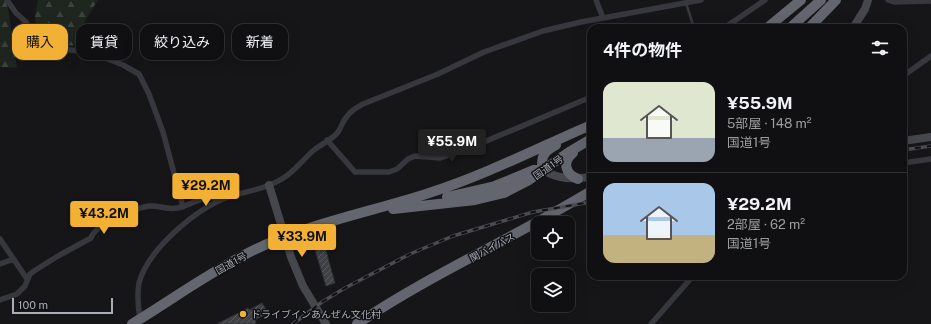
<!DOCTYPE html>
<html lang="ja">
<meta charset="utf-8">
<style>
body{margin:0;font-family:"Public Sans","Noto Sans JP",sans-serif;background:#1e1e20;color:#f1f3f6;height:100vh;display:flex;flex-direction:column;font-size:15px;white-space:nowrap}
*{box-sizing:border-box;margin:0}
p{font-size:13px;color:#9c9d9f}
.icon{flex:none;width:22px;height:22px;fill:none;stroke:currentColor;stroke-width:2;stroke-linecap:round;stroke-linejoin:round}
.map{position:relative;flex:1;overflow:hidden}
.side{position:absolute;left:587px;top:24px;width:320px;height:256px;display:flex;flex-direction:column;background:#101012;border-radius:12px;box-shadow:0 4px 16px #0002,0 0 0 1px #303032}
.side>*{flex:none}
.banner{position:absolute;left:12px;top:24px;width:380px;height:36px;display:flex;gap:8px}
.fabs{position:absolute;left:531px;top:216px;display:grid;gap:8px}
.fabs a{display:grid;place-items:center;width:44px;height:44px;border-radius:8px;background:#101012;box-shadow:0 4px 16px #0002,0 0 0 1px #303032;font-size:20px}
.scale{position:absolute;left:12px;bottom:10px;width:101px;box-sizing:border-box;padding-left:4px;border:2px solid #a8adb8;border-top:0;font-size:11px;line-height:14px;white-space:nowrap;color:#a8adb8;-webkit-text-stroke:3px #111113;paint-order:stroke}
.price{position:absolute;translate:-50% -34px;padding:0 9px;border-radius:4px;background:#f2b134;color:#111;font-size:13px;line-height:26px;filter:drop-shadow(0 1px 2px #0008)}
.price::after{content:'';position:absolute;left:50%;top:24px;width:12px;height:9px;margin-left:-6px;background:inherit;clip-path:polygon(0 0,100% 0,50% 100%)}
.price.active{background:#222;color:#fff}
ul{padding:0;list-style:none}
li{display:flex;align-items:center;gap:12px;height:100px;padding:0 16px}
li+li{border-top:1px solid #303032}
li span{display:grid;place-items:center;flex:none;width:112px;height:80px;border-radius:12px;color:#555}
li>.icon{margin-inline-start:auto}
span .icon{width:48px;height:48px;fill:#fffc;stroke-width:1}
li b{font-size:17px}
h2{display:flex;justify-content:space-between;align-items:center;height:48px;padding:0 16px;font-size:17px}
.chip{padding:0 14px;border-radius:12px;background:#101012;box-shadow:0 4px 16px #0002,0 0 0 1px #303032;font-size:14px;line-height:36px}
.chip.active{background:#f2b134;color:#111}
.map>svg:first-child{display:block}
.forest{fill:url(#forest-firs)}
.building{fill:url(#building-hatch);stroke:#303034}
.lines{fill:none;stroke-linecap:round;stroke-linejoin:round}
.lane{stroke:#37383d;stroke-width:2.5}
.street{stroke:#37383d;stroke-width:5.5}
.secondary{stroke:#45474d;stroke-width:8}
.highway{stroke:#63666e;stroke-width:10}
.rail-casing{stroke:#4a4c52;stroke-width:3.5}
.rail{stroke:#111113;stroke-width:2;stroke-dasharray:6;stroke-linecap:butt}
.poi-dot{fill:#f2b134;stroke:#111113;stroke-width:1.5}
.labels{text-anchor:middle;stroke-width:3;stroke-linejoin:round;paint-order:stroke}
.street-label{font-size:10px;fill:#a8adb8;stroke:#111113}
.poi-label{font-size:10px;fill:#a8adb8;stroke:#111113;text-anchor:start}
</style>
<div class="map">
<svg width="931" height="324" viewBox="0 0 931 324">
<defs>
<pattern id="forest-firs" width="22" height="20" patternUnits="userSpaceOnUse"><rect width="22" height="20" fill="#1e261f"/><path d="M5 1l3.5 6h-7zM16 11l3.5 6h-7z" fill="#3c433d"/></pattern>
<pattern id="building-hatch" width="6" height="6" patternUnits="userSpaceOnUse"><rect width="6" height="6" fill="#404145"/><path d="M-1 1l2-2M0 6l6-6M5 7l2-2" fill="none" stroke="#595a5e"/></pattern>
</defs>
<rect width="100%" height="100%" fill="#161618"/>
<path class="forest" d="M0,0H5L8,8L17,68L0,67Z
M38,0H98L85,21L82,41L72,46L53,40L36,27L35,16Z"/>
<path class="building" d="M325,247L335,283L326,286L315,250Z
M262,303L268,313L255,320L256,324H217L248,308L249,310Z"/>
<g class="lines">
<path class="lane" d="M686,3L694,28"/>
<path class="street" d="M7,0L16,13L26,22L30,30L41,41L61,49L91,52L123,65L139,74L149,94L163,132L183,207
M596,0L603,18
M888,0L894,2L931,1
M724,28L765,0
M903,76L931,56
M327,140L355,172H389L397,169L408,159L415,156L440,158L465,150L591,97
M903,163L931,159
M0,239L27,279
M0,264L14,259
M0,300L17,294L25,286L30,274L34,271L58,256L91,238C95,224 135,208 149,206C159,205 167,210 177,208C185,207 192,202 200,200C208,197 217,197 225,197
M140,319C138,307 137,295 139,283C148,249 196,209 228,197C245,191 264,190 280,180C294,173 302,160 314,150C321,144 332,140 338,132C341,128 342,123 345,119C350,111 356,108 363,104L438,74L484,52L543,31L581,22L701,0
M651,324L693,276"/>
<path class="secondary" d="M853,28L865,9L868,0
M903,141L931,137
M543,170C560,180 571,179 591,177
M269,185L291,257L303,286L326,324"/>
<path class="highway" d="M767,28L801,0
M790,28L821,0
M809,28L836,0
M573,153C562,162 565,174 578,179
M543,170C540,157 544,151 556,145
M447,197L495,186L534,170H539
M393,209L475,200L504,193L529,180L569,152L591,139
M132,324C173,299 211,271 254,250C310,223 371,212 429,193C485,175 538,148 591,125
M357,324C431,274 514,238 591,191"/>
<defs>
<path id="rail" d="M903,150L931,146
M293,324L322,302L345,288L410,254L453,236L533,212L591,202"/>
</defs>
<use href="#rail" class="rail-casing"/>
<use href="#rail" class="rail"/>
</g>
<circle class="poi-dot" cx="243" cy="314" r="4"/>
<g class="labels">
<g class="street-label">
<text transform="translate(548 167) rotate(-35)" y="4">国道1号</text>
<text transform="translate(492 247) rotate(-28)" y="4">関バイパス</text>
<text transform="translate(231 263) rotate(-29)" y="4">国道1号</text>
</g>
<g class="poi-label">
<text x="251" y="318">ドライブインあんぜん文化村</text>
</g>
</g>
</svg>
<div class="fabs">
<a><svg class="icon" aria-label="locate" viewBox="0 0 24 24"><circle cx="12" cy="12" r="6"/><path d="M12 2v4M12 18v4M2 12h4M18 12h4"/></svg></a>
<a><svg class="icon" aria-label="layers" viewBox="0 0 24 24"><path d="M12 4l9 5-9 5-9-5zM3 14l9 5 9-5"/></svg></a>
</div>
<div class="scale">100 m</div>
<b class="price active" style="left:452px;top:163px">¥55.9M</b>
<b class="price" style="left:206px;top:207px">¥29.2M</b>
<b class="price" style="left:104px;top:235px">¥43.2M</b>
<b class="price" style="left:302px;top:258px">¥33.9M</b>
<div class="banner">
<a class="chip active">購入</a>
<a class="chip">賃貸</a>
<a class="chip">絞り込み</a>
<a class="chip">新着</a>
</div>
<section class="side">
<h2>4件の物件<svg class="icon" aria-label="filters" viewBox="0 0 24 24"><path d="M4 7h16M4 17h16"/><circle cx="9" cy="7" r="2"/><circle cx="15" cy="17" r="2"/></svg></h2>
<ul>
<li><span style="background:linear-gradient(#dfe7d0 70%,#9aa5b1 0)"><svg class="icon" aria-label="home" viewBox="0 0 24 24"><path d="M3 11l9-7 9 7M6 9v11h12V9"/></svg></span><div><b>¥55.9M</b><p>5部屋 · 148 m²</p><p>国道1号</p></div></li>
<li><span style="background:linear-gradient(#a9c7e8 65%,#c2b280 0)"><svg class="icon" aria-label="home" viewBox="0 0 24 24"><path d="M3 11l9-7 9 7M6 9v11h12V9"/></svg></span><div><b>¥29.2M</b><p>2部屋 · 62 m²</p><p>国道1号</p></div></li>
</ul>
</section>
</div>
